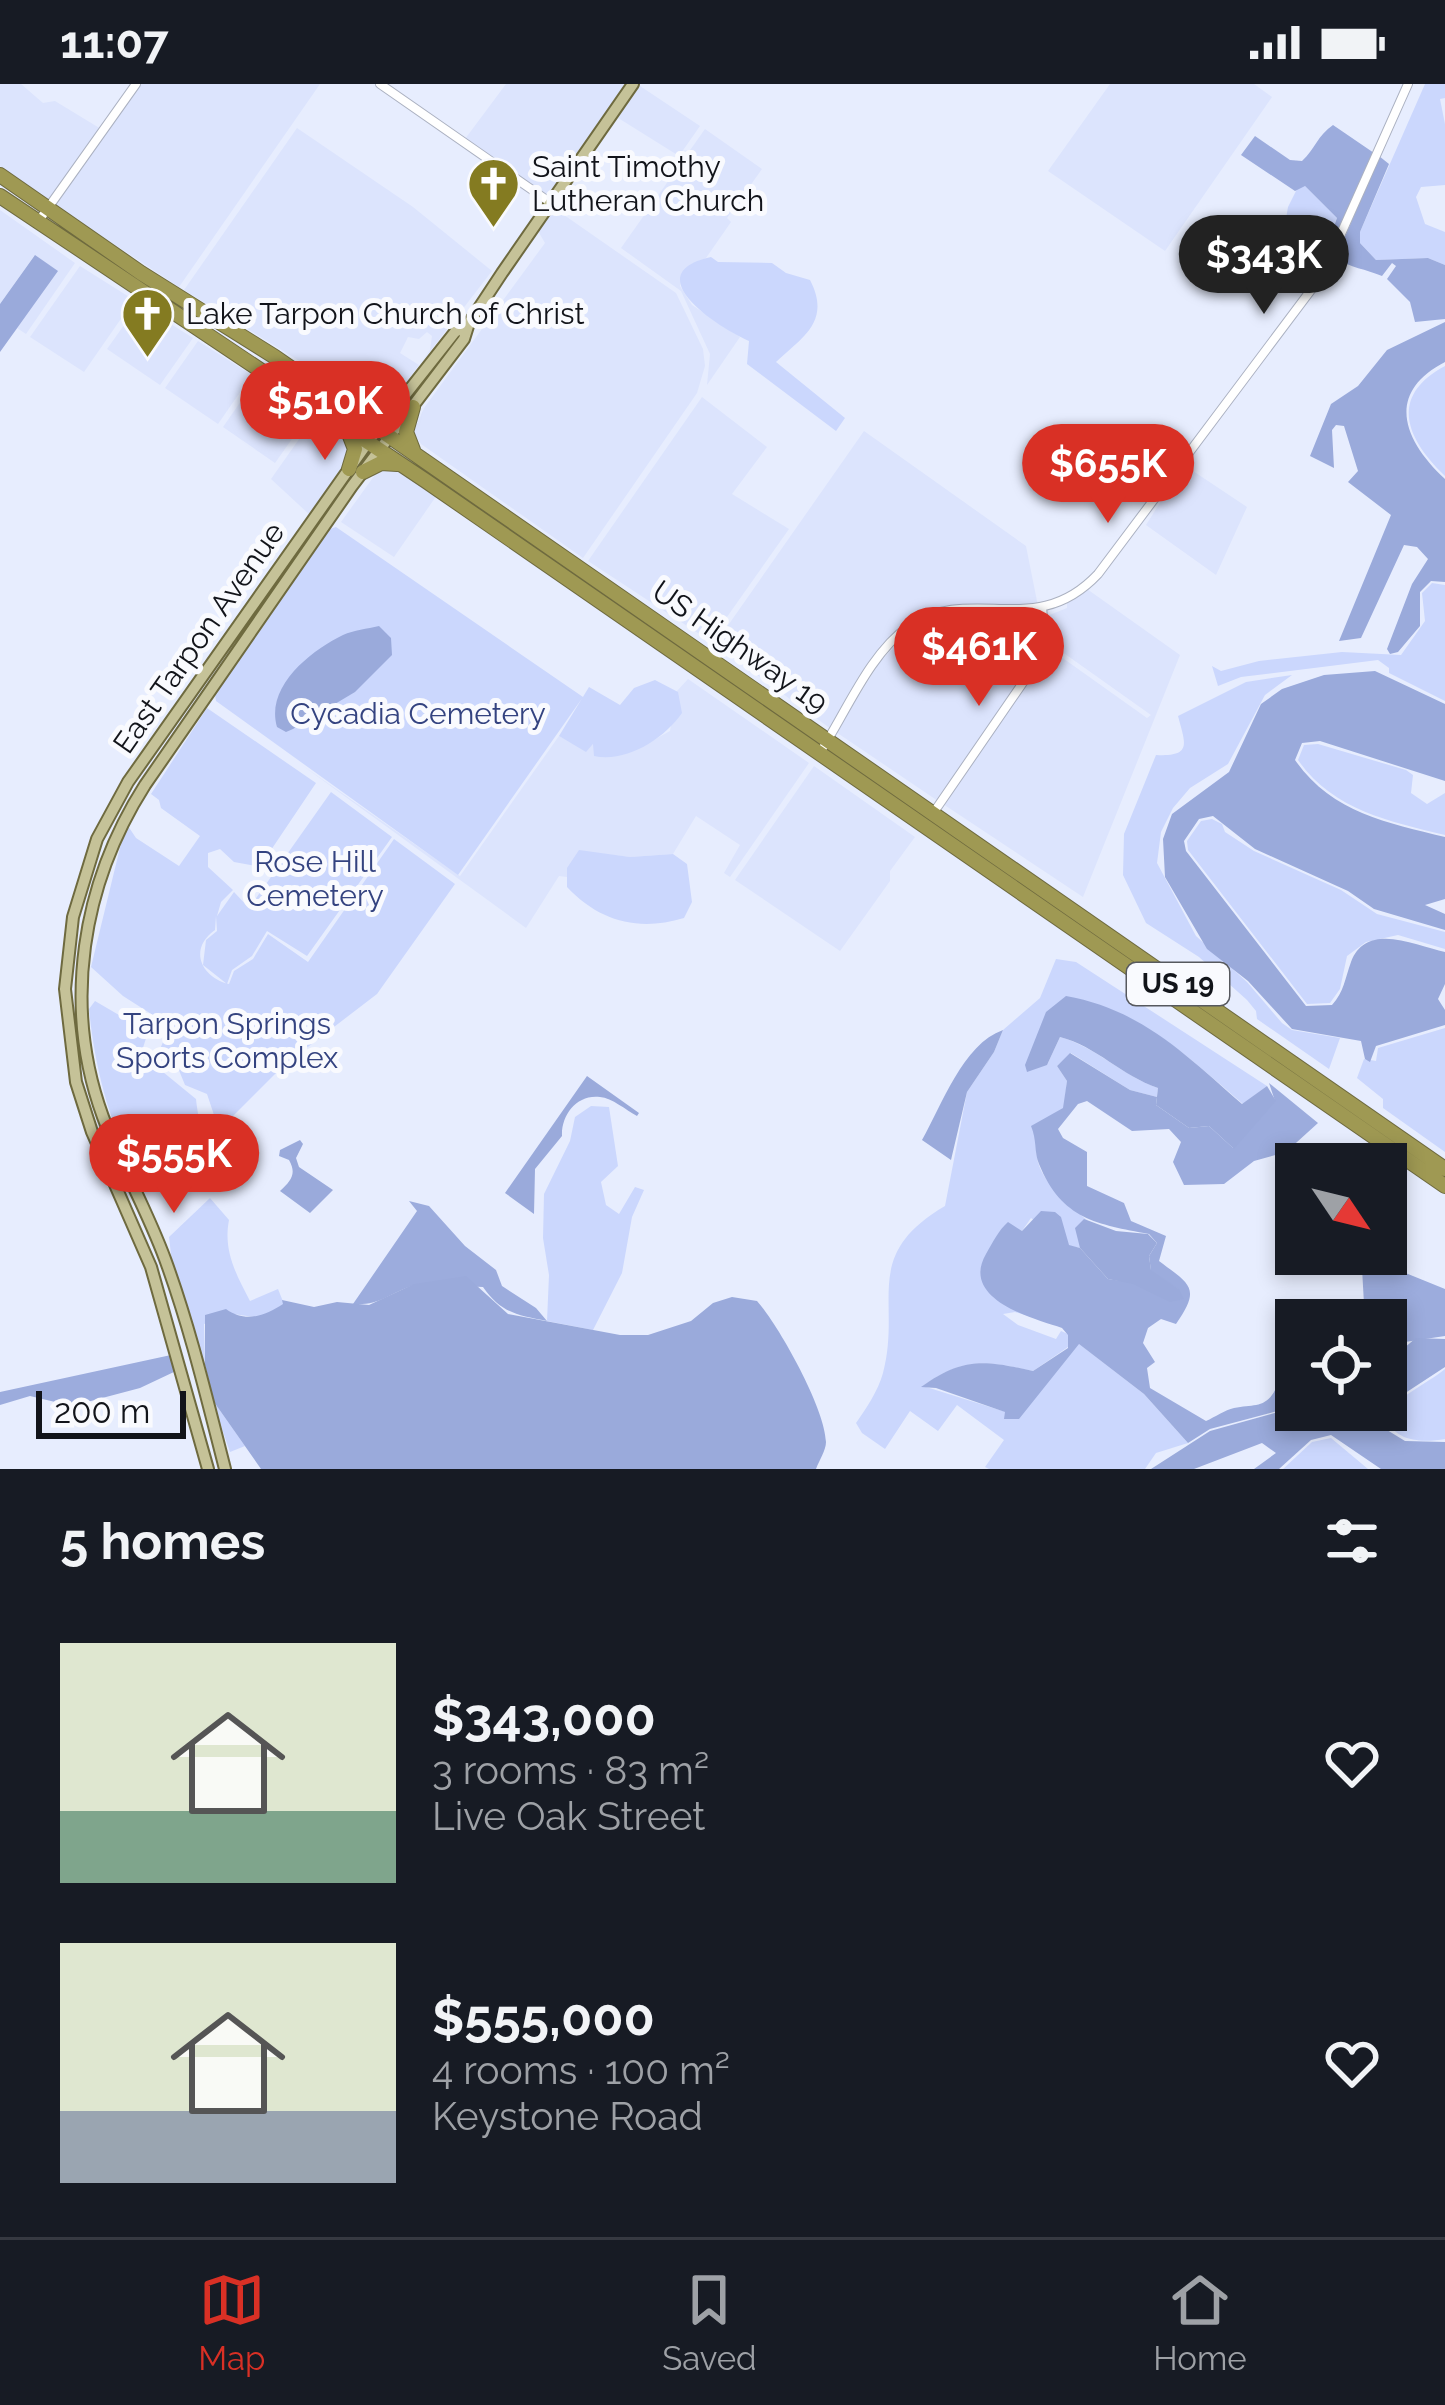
<!DOCTYPE html>
<meta charset="utf-8">
<style>
body{margin:0;font-family:Raleway,sans-serif;background:#242831;color:#f1f3f6;height:100vh;display:flex;flex-direction:column;font-size:45px;white-space:nowrap}
*{box-sizing:border-box;margin:0}
p{font-size:39px;color:#9ea1a6}
.icon{flex:none;width:66px;height:66px;fill:none;stroke:currentColor;stroke-width:2;stroke-linecap:round;stroke-linejoin:round}
.map{position:relative;height:1385px;overflow:hidden}
.details{display:flex;flex-direction:column;background:#171b24;flex:1}
.details>*{flex:none}
.needle{width:78px;rotate:125deg}
.fabs{position:absolute;left:1275px;top:1059px;display:grid;gap:24px}
.fabs a{display:grid;place-items:center;width:132px;height:132px;border-radius:0px;background:#171b24;box-shadow:0 6px 18px #0003;font-size:60px}
.scale{position:absolute;left:36px;bottom:30px;width:150px;box-sizing:border-box;padding-left:12px;border:6px solid #12141a;border-top:0;font-size:33px;line-height:42px;white-space:nowrap;color:#12141a;-webkit-text-stroke:9px #f9fafe;paint-order:stroke}
.price{position:absolute;translate:-50% -102px;padding:0 27px;border-radius:42px;background:#d93025;color:#fff;font-size:39px;line-height:78px;filter:drop-shadow(0 3px 6px #0008)}
.price::after{content:'';position:absolute;left:50%;top:72px;width:36px;height:27px;margin-left:-18px;background:inherit;clip-path:polygon(0 0,100% 0,50% 100%)}
.price.on{background:#222;color:#fff}
ul{padding:0;list-style:none}
li{display:flex;align-items:center;gap:36px;height:300px;padding:0 60px}
li span{display:grid;place-items:center;flex:none;width:336px;height:240px;border-radius:0px;color:#555}
li>.icon{margin-inline-start:auto}
span .icon{width:144px;height:144px;fill:#fffc;stroke-width:1}
li b{font-size:51px}
h2{display:flex;justify-content:space-between;align-items:center;height:144px;padding:0 60px;font-size:51px}
.status{display:flex;justify-content:space-between;align-items:center;height:84px;padding:0 60px;background:#171b24;direction:ltr}
.status svg{height:33px;fill:currentColor}
.dock{display:flex;justify-content:space-around;align-items:center;height:168px;border-top:3px solid #363941;background:#171b24;font-size:33px;color:#9ea1a6}
.dock a{display:grid;justify-items:center;gap:6px}
.dock .on{color:#d93025}
.map>svg:first-child{display:block}
.built{fill:#dce4fd}
.green{fill:#cbd7fd}
.forest{fill:#9cacdd}
.water{fill:#9aaadb}
.lines{fill:none;stroke-linecap:round;stroke-linejoin:round}
.minor-casing{stroke:#abb1c1;stroke-width:10}
.major-casing{stroke:#6e6a3f;stroke-width:14}
.highway-casing{stroke:#6e6a3f;stroke-width:16}
.minor{stroke:#fff;stroke-width:8}
.major{stroke:#c5c298;stroke-width:10}
.highway{stroke:#9f9953;stroke-width:14}
.labels{text-anchor:middle;stroke-width:10;stroke-linejoin:round;paint-order:stroke}
.shield{fill:#f9fafe;stroke:#57595e;stroke-width:3}
.shield-label{font-size:27px;font-weight:bold;fill:#12141a}
.poi-label{font-size:30px;fill:#12141a;stroke:#f9fafe;text-anchor:start}
.street-label{font-size:30px;fill:#12141a;stroke:#f9fafe}
.park-label{font-size:30px;fill:#344380;stroke:#f9fafe}
</style>
<div class="status"><b>11:07</b><svg viewBox="0 0 49 12"><path d="M0 12V9h3v3zM5 12V6h3v6zM10 12V3h3v9zM15 12V0h3v12zM26 1h20v11H26zM47 4h2v5h-2z"/></svg></div>
<div class="map">
<svg width="1445" height="1385" viewBox="0 0 1445 1385">
<rect width="100%" height="100%" fill="#e7edfe"/>
<path class="built" d="M0,0H21L43,19L55,17L101,45L50,118L0,82Z
M140,0H320L179,203L55,121Z
M506,0H629L551,113L465,55Z
M637,0L700,42L679,72L615,32Z
M1110,0H1254L1272,13L1165,167L1048,87Z
M297,44L413,123L492,187L421,279L430,266L432,252L427,248L419,255L408,253L400,269L419,281L384,329L184,206Z
M705,45L762,85L727,134L731,138L706,174L687,185L681,195L680,202L692,221L740,253L707,301L710,270L681,207L621,164Z
M554,124L676,209L703,265L705,282L697,309L583,474L421,360L413,349L424,324L545,159L538,147Z
M0,126L75,179L26,250L17,244L57,187L34,172L0,220Z
M80,182L134,216L84,288L30,253Z
M139,220L193,254L160,301L107,265Z
M198,257L252,291L218,340L165,304Z
M257,294L311,328L275,379L223,343Z
M702,313L767,363L732,410L789,445L710,557L588,477Z
M316,331L345,350L351,374L311,432L271,395Z
M864,347L1026,462L1038,522H948L929,528L889,557L831,645L715,560Z
M382,381L401,385L437,411L394,473L341,438Z
M1184,381L1247,423L1216,491L1146,441Z
M1087,505L1180,571L1083,813L943,720L1050,565L1147,634L1151,631L1051,560L1047,532L1067,524V519Z
M1040,527L1045,560L938,717L836,648L880,578L911,545L949,528Z
M688,595L809,679L730,793L724,789L740,761L696,732L673,770L630,773L579,767L568,784L567,793L559,792L526,844L299,679L460,792L559,652L586,667L594,659L639,664L670,647L677,607Z
M814,682L915,753L890,787V797L840,867L735,796Z"/>
<path class="green" d="M1425,0H1445V14L1440,15L1445,40V101L1421,103L1416,113L1425,140L1445,148V181L1428,174L1376,176L1360,159V148Z
M1305,102L1337,134L1322,172L1284,146L1288,123L1298,103Z
M711,173L718,178L772,179L786,189L810,196C832,238 801,254 776,278L845,334L836,347L747,280L749,257C719,244 635,190 711,173Z
M1445,282V392C1405,354 1389,312 1445,282Z
M336,443L583,613L458,791L216,617L215,611L330,445Z
M1432,499L1445,501V617L1389,589V584L1378,576L1241,593L1218,602L1212,582L1221,587L1259,577L1342,568L1401,571L1425,537L1422,509Z
M1292,591L1265,611L1228,680L1190,704L1173,724L1161,748L1157,779L1196,852L1247,898L1282,939L1292,946L1340,954L1329,985L1257,935L1256,927L1247,916L1199,873L1146,839L1123,791L1124,750L1156,671C1193,673 1185,659 1178,632L1246,598Z
M655,596L678,608L682,629C664,655 626,679 594,672L593,660L586,668L559,652L589,603L620,621L634,604Z
M207,624L316,699L271,766L256,782L234,778L220,765L208,769V783L233,806L221,818L217,832L234,808L249,824L331,708L392,753L307,872L267,847L252,872L232,886L227,900L203,881L206,856L217,847L216,832L215,846C188,865 201,893 229,900L234,887L253,875L268,850L308,878L394,755L455,800L377,910L283,982L219,1046L207,1010L185,1001L176,979L157,972L170,942L123,912L91,883L126,739L136,754L179,782L200,752L161,724L159,716L151,710Z
M1318,660L1406,686L1413,691L1411,709L1427,720L1445,709V751C1388,737 1333,726 1298,676L1304,661Z
M1212,735L1222,740L1225,748L1254,767L1341,806L1377,830L1445,848V865L1398,851L1366,858L1347,872L1340,905L1330,919L1307,920L1188,766L1187,757L1201,737Z
M579,766L630,773L673,770L687,780L692,818L684,834C638,848 599,837 567,803V784Z
M1056,875L1076,878L1267,1002L1243,1020C1188,973 1139,925 1066,913L1047,981L1060,953C1096,963 1123,992 1158,1004L1157,1013L1130,1006L1071,969L1057,982L1067,997L1064,1024L1032,1043C1037,1056 1035,1060 1037,1073C1040,1098 1070,1121 1088,1137L1084,1135L1080,1164L1069,1162L1031,1134L1022,1147L1015,1144L1009,1223L1042,1236L1015,1228L1003,1230L1018,1241L1056,1255L1061,1247L1068,1250V1263L1033,1287C986,1277 964,1273 923,1302L1006,1328L1005,1334L1078,1259L1144,1310L1188,1359L1156,1369L1145,1385H989L985,1383L1004,1356L957,1321L938,1347L910,1327L885,1365L862,1349L856,1339C866,1325 878,1307 883,1289C902,1217 860,1172 945,1122L967,1008L994,968L1003,946L1040,914Z
M95,917L148,948L141,970L196,1015C197,1027 202,1044 198,1056C191,1076 161,1090 142,1098C110,1046 95,985 89,925Z
M1445,944V1068L1383,1024V1015L1357,994L1364,975L1376,977L1378,964Z
M591,1022L609,1023L618,1082L601,1098L606,1121L619,1130L635,1103L644,1106L632,1133L622,1189L593,1246L547,1237L549,1191L543,1154L544,1110L570,1057L575,1033Z
M210,1114L229,1136C223,1167 236,1190 250,1217L278,1205L284,1220L262,1234L233,1230L204,1240L205,1281L214,1318L245,1362L230,1368L205,1296L194,1242L172,1179L169,1153Z
M1445,1285V1355C1422,1359 1393,1358 1386,1332C1397,1312 1427,1300 1445,1285Z
M1331,1354L1368,1385H1283L1312,1358Z"/>
<path class="forest" d="M1333,41L1374,69L1331,171L1325,167L1337,134L1305,102L1295,107L1241,71L1255,52L1290,76L1302,77C1315,65 1318,51 1333,41Z
M1379,72L1389,80L1360,148V159L1376,176L1428,174L1445,181V235L1415,238L1410,218L1387,195L1396,182L1392,179L1382,192C1366,185 1350,184 1336,174Z
M1070,969L1130,1006L1157,1013L1156,1021L1189,1044L1209,1042L1233,1064L1275,1017L1269,999L1318,1039L1286,1068L1254,1077L1224,1100L1184,1101L1173,1078L1181,1058L1169,1045L1132,1047L1087,1017L1078,1020L1058,1045L1063,1054L1087,1068V1102L1124,1119L1131,1137L1166,1152L1159,1177C1191,1201 1201,1204 1176,1240L1161,1235L1148,1244L1143,1259L1155,1278L1147,1284L1150,1304L1206,1337C1215,1333 1225,1326 1234,1324C1255,1320 1267,1325 1277,1302L1292,1297L1296,1300V1322L1210,1345L1188,1359L1144,1310L1079,1260L1019,1335H1004L1005,1328L936,1304L921,1303C963,1273 984,1276 1033,1287L1068,1264V1251L1062,1244C1031,1234 960,1215 986,1170C993,1158 998,1147 1008,1138L1022,1147L1041,1127L1055,1128L1061,1133L1069,1161L1080,1164L1108,1195L1178,1205L1151,1187L1149,1172L1157,1159L1149,1150C1097,1140 1062,1136 1039,1080C1034,1068 1037,1056 1031,1042L1063,1024L1067,997L1057,982Z
M409,1117L429,1122L465,1162L496,1186L502,1202L536,1224L547,1237C517,1231 501,1229 483,1203C462,1202 430,1195 411,1202C389,1210 378,1222 353,1220L417,1127Z
M1376,1177L1445,1205V1252L1405,1258L1386,1274V1236H1350L1364,1220L1362,1184Z
M171,1271L176,1287L140,1304L72,1322L30,1312L0,1321V1308Z"/>
<path class="water" d="M35,171L58,187L0,268V220Z
M1445,238V278C1385,309 1403,356 1445,395V498L1431,497L1420,508V542L1398,568L1390,570L1387,565L1412,500L1428,475L1417,463L1404,461L1361,554L1339,557L1391,431L1348,398L1358,387L1344,342L1336,341L1332,346L1334,384L1310,372L1331,320L1358,302L1387,266Z
M973,541L1026,545C1035,560 1023,580 1009,587L1002,571L988,566L968,549Z
M379,542L391,554L392,571L355,608L293,645L286,648L277,643C265,602 312,566 343,551C354,546 367,545 379,542Z
M1375,587L1445,620V697L1320,657L1302,659L1295,676C1331,728 1387,739 1445,753V815L1425,821L1445,830V846L1374,825L1348,807L1255,765L1213,732L1199,735L1184,757L1186,767L1306,922L1332,921C1344,908 1345,894 1351,878C1367,836 1418,863 1445,868V900L1438,915L1445,926V941L1376,962L1370,978L1365,975L1361,957L1292,945L1248,897L1207,865L1165,793L1163,755L1172,730L1229,688L1261,620L1282,605L1324,591Z
M1066,912C1141,925 1187,972 1242,1020L1267,1002L1276,1017L1234,1065L1209,1042L1189,1044L1156,1021L1158,1004C1122,992 1096,962 1060,953L1047,981L1027,988L1025,981L1046,928Z
M1003,946L994,968L967,1008L951,1076L922,1056C942,1021 963,960 1003,946Z
M587,992L639,1029L637,1032C626,1026 612,1014 600,1013C577,1010 561,1031 562,1052L535,1085L534,1130L505,1109Z
M300,1056L303,1060L296,1074L299,1083L333,1106L310,1129L280,1107C291,1097 297,1090 289,1076L279,1072L280,1066Z
M1084,1135L1116,1147L1148,1150L1157,1159L1149,1172L1151,1186L1179,1205L1184,1215L1170,1218L1133,1200L1108,1195L1080,1164L1075,1144Z
M466,1192L508,1230L620,1251H648L691,1237L713,1219L732,1213L757,1217C779,1242 825,1324 826,1358C826,1366 819,1377 816,1385H261L214,1318L205,1281V1231L226,1225C245,1239 265,1232 283,1220L282,1216L314,1223L337,1218L369,1221L414,1200Z
M1416,1254L1445,1255V1283L1390,1319L1383,1332L1387,1346L1405,1357L1445,1358V1385H1381L1331,1351L1311,1356L1279,1385H1254L1276,1369L1262,1359L1194,1385H1151L1210,1347L1293,1324L1386,1326V1279Z"/>
<g class="lines">
<defs>
<path id="minor" d="M380,0L551,119
M38,138L136,0
M819,670C846,629 869,570 909,542C973,499 1035,557 1098,490L1323,190L1408,0
M934,728L1046,565L1042,523"/>
<path id="major" d="M208,1385L151,1183L92,1048L76,998L65,905L73,833L97,755L128,698L368,358L455,248L469,239
M225,1385C207,1315 190,1243 165,1175C147,1126 121,1081 103,1033C62,921 82,800 145,701L352,402L464,255L469,239L502,189L633,0"/>
<path id="highway" d="M0,91L141,189L275,273L1445,1085
M0,112L426,397L1445,1102
M413,323L406,348L413,366
M358,329L384,331L402,318
M348,347L355,365L349,385
M363,388L381,379L397,380"/>
</defs>
<use href="#minor" class="minor-casing"/>
<use href="#major" class="major-casing"/>
<use href="#highway" class="highway-casing"/>
<use href="#minor" class="minor"/>
<use href="#major" class="major"/>
<use href="#highway" class="highway"/>
</g>
<defs>
<symbol id="church-pin" viewBox="-11 -11 22 30"><path d="M0 17L-7.5 6A9.5 9.5 0 1 1 7.5 6Z" fill="#847b21" stroke="#f9fafe"/><path d="M-1.2-6h2.4v3.5h3.3v2.4h-3.3V6h-2.4V-.1h-3.3v-2.4h3.3Z" fill="#fff"/></symbol>
</defs>
<g fill-rule="evenodd">
<use href="#church-pin" x="464" y="70" width="59" height="81"/>
<use href="#church-pin" x="118" y="200" width="59" height="81"/>
</g>
<g class="labels">
<rect class="shield" x="1127" y="879" width="102" height="42" rx="9"/>
<g class="shield-label">
<text x="1178" y="909">US 19</text>
</g>
<g class="poi-label">
<text x="532" y="93">Saint Timothy<tspan x="532" dy="34">Lutheran Church</tspan></text>
<text x="186" y="240">Lake Tarpon Church of Christ</text>
</g>
<g class="street-label">
<text transform="translate(199 554) rotate(-55)" y="10">East Tarpon Avenue</text>
<text transform="translate(740 563) rotate(35)" y="10">US Highway 19</text>
</g>
<g class="park-label">
<text x="418" y="640">Cycadia Cemetery</text>
<text x="315" y="788">Rose Hill<tspan x="315" dy="34">Cemetery</tspan></text>
<text x="227" y="950">Tarpon Springs<tspan x="227" dy="34">Sports Complex</tspan></text>
</g>
</g>
</svg>
<div class="fabs">
<a><svg class="needle" viewBox="-14 -14 28 28"><path d="M0-13l5 13h-10z" fill="#e53935"/><path d="M0 13l5-13h-10z" fill="#9ea1a6"/></svg></a>
<a><svg class="icon" aria-label="locate" viewBox="0 0 24 24"><circle cx="12" cy="12" r="6"/><path d="M12 2v4M12 18v4M2 12h4M18 12h4"/></svg></a>
</div>
<div class="scale">200 m</div>
<b class="price on" style="left:1264px;top:233px">$343K</b>
<b class="price" style="left:325px;top:379px">$510K</b>
<b class="price" style="left:1108px;top:442px">$655K</b>
<b class="price" style="left:979px;top:625px">$461K</b>
<b class="price" style="left:174px;top:1132px">$555K</b>
</div>
<section class="details">
<h2>5 homes<svg class="icon" aria-label="filters" viewBox="0 0 24 24"><path d="M4 7h16M4 17h16"/><circle cx="9" cy="7" r="2"/><circle cx="15" cy="17" r="2"/></svg></h2>
<ul>
<li><span style="background:linear-gradient(#dfe7d0 70%,#7fa58c 0)"><svg class="icon" aria-label="home" viewBox="0 0 24 24"><path d="M3 11l9-7 9 7M6 9v11h12V9"/></svg></span><div><b>$343,000</b><p>3 rooms · 83 m²</p><p>Live Oak Street</p></div><svg class="icon" aria-label="heart" viewBox="0 0 24 24"><path d="M12 20l-8-8c-3-5 5-10 8-4 3-6 11-1 8 4z"/></svg></li>
<li><span style="background:linear-gradient(#dfe7d0 70%,#9aa5b1 0)"><svg class="icon" aria-label="home" viewBox="0 0 24 24"><path d="M3 11l9-7 9 7M6 9v11h12V9"/></svg></span><div><b>$555,000</b><p>4 rooms · 100 m²</p><p>Keystone Road</p></div><svg class="icon" aria-label="heart" viewBox="0 0 24 24"><path d="M12 20l-8-8c-3-5 5-10 8-4 3-6 11-1 8 4z"/></svg></li>
</ul>
</section>
<nav class="dock">
<a class="on"><svg class="icon" aria-label="map" viewBox="0 0 24 24"><path d="M3 6l6-2 6 2 6-2v14l-6 2-6-2-6 2zM9 4v14M15 6v14"/></svg>Map</a>
<a><svg class="icon" aria-label="saved" viewBox="0 0 24 24"><path d="M7 4h10v16l-5-4-5 4z"/></svg>Saved</a>
<a><svg class="icon" aria-label="home" viewBox="0 0 24 24"><path d="M3 11l9-7 9 7M6 9v11h12V9"/></svg>Home</a>
</nav>
